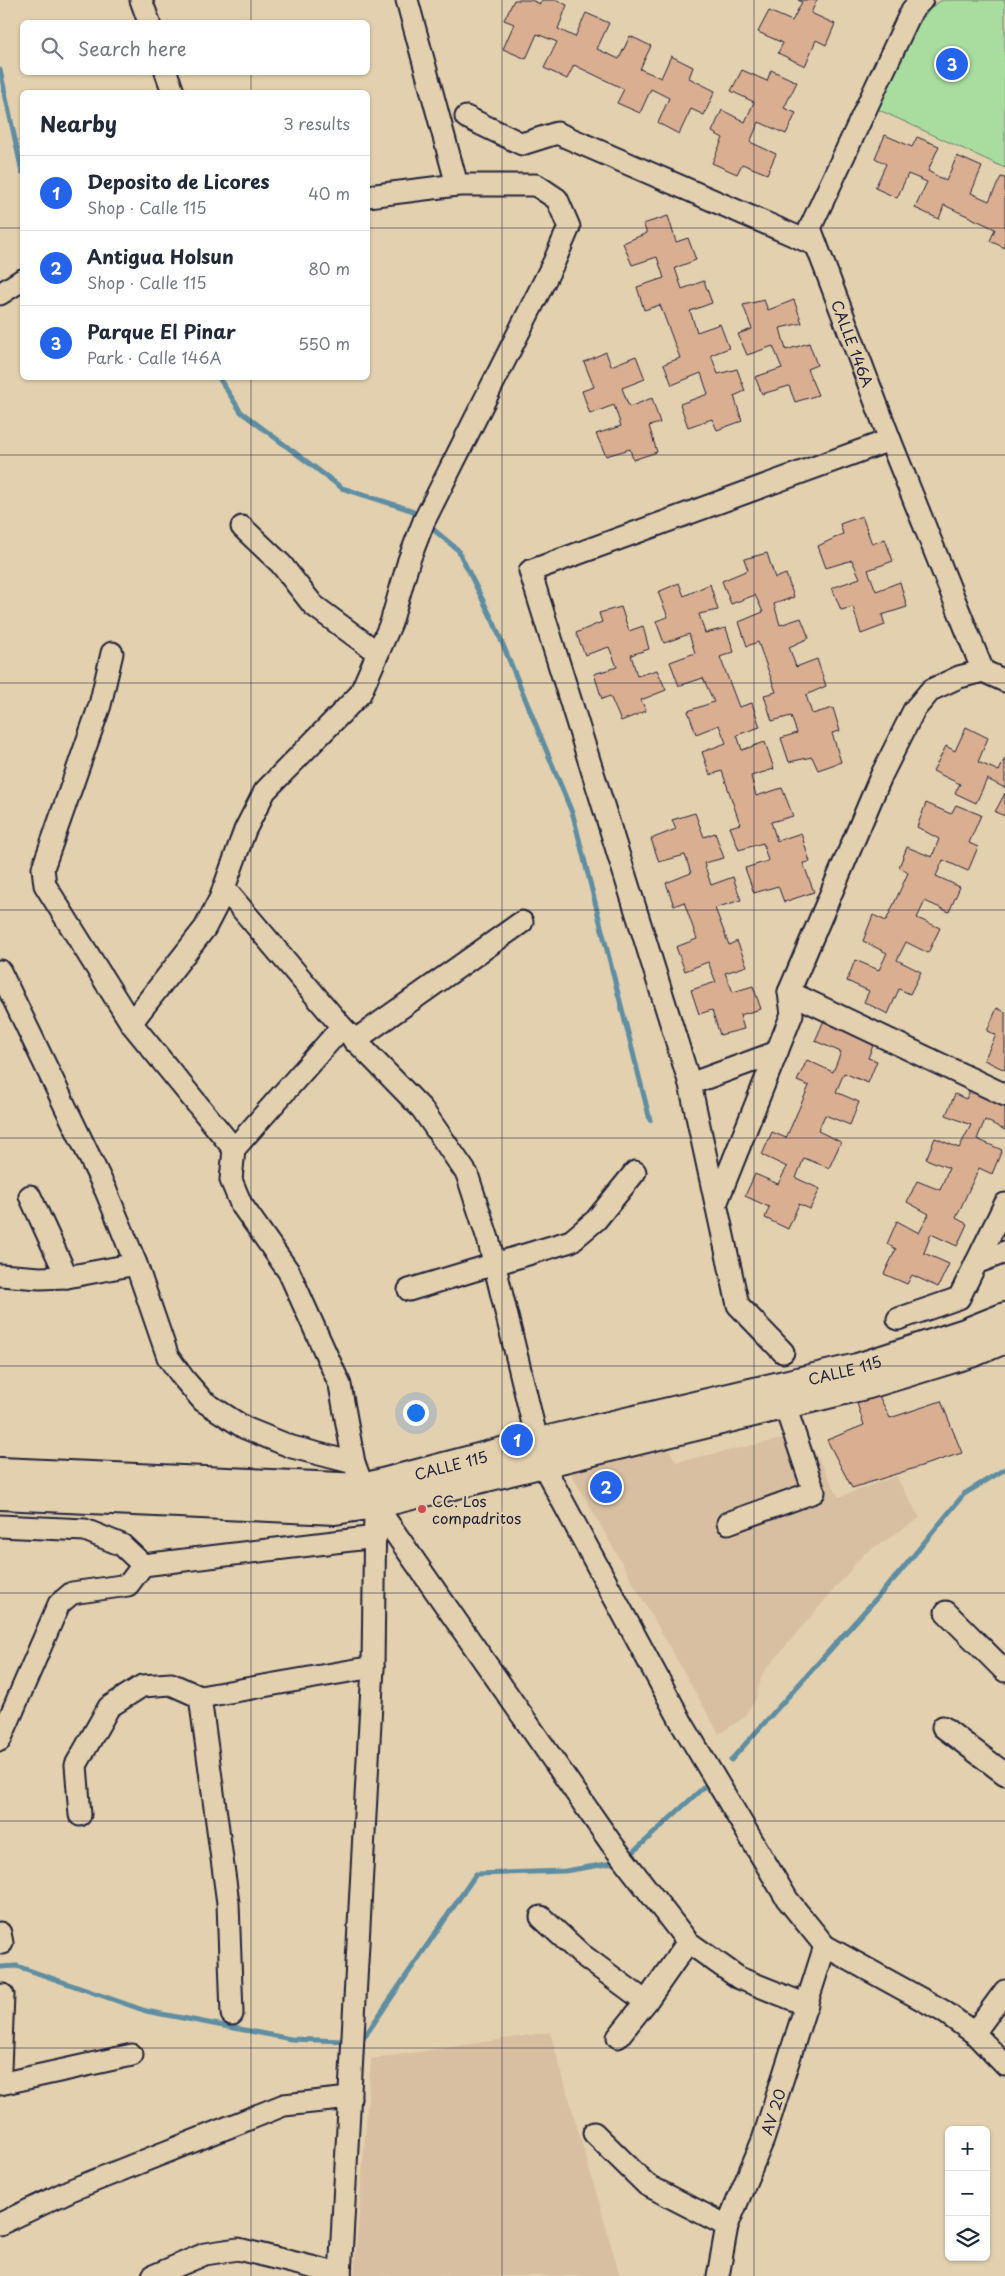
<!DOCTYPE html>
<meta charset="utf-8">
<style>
:root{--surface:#fff;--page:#f6f6f7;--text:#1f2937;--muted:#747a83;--line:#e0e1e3;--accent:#2563eb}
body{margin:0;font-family:"Playpen Sans",sans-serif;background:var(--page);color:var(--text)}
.controls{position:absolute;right:15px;bottom:15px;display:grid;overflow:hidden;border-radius:8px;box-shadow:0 1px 4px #0004}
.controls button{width:45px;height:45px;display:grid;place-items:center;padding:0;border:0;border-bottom:1px solid var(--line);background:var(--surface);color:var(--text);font:25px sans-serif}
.you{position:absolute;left:415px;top:1412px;width:18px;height:18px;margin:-12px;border:4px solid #fff;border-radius:50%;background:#1a73e8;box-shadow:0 0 0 8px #1a73e833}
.badge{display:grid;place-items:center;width:32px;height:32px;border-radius:50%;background:var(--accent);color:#fff;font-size:16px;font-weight:700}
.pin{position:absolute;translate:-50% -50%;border:2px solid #fff;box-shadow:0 1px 5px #0006}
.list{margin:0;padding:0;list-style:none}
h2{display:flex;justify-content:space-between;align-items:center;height:65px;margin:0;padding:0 20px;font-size:21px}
h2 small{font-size:16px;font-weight:400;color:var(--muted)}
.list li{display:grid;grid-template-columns:32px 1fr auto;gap:15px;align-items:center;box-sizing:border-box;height:75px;padding:0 20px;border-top:1px solid var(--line)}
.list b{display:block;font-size:19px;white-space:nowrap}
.list p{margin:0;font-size:16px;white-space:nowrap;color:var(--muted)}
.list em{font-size:16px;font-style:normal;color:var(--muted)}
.icon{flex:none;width:28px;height:28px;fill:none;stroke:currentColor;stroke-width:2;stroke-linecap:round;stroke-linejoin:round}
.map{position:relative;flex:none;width:1005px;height:2276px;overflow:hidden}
.search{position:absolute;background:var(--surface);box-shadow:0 1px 4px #0004;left:20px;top:20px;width:350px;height:55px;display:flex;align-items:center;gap:12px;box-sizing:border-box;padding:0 18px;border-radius:8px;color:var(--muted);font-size:19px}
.panel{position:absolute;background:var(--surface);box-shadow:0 1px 4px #0004;left:20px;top:90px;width:350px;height:290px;border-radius:8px}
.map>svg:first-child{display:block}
.built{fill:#d8bfa1}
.green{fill:#a9dd9f;stroke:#66806d}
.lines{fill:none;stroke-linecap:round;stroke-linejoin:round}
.stream{stroke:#5f8ea2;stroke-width:5}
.building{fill:#d9ae91;stroke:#22223b}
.minor-casing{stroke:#22223b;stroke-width:25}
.major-casing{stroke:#22223b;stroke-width:30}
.minor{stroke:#e3d0ae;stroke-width:21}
.major{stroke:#e3d0ae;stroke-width:26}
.grid{fill:none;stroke:#22223b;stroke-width:1;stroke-opacity:0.55}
.poi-dot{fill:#d1495b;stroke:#e3d0ae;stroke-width:2}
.labels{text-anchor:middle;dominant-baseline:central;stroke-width:4.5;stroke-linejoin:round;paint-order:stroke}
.street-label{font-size:15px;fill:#22223b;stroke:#e3d0ae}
.poi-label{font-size:15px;fill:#22223b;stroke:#e3d0ae;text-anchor:start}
</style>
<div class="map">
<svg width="1005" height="2276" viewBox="0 0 1005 2276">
<rect width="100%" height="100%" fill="#e3d0ae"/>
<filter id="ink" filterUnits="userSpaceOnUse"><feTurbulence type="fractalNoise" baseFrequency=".02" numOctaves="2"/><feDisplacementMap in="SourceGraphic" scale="10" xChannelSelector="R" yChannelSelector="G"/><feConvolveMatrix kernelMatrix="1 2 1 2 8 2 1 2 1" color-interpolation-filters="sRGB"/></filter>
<g filter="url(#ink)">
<g class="built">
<polygon points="805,1434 839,1497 896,1476 920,1518 864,1554 762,1674 756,1699 743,1718 719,1734 569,1470 668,1447 676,1462"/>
<polygon points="550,2032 620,2276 354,2276 371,2059"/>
</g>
<path class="green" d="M943,0h62v168l-128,-59c13,-26 40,-100 66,-109z"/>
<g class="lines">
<g class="stream">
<polyline points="0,70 22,172"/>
<polyline points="219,378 241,412 342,488 411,510 420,518"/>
<polyline points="428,525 458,550 494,623 573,815 650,1120"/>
<polyline points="731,1760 900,1572 964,1494 1005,1469"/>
<polyline points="628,1857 705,1786"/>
<polyline points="0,1967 17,1966 146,2011 291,2039 343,2041"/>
<polyline points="365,2036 476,1874 565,1871 619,1862"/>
</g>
</g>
<g class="building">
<polygon points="514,0 531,0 540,4 542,0 557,0 567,5 558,29 575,37 586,13 609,23 597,49 619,59 630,36 651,46 640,69 661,78 671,56 693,67 689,78 715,91 704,115 691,109 679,134 658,123 669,98 651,89 640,113 617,103 624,89 574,65 567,79 544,68 557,42 537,34 526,59 503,49 514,24 504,20"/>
<polygon points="798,0 817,0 811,13 835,24 826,45 816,40 805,66 778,53 783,43 758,32 769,11 792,21 802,2"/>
<polygon points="742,70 767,81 771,70 797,82 784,108 796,113 786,134 759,122 750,142 776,154 767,174 742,164 737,174 712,163 723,138 712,132 722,110 745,122 754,102 731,91"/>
<polygon points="885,135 912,147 917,137 939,146 928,171 946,181 957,156 982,167 971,193 989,201 1001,177 1005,178 1005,248 990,241 995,229 944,205 939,219 915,208 927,182 908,174 897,198 875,188 886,164 875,158"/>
<polygon points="668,216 676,242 688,238 696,260 675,268 682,289 704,281 712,303 690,311 697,332 720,324 729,348 711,355 718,374 737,369 745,391 734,396 742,421 717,430 712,419 688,427 680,404 708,394 701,373 672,385 664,364 680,358 660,305 644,310 637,287 664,278 657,257 632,265 623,243 647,233 643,224"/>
<polygon points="764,300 768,310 794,300 802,323 780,328 786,350 809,343 817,365 807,369 818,395 795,402 789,386 762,394 755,377 782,368 773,346 747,355 738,334 752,329 743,305"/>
<polygon points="606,352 611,366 636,356 645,379 622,388 629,407 652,398 660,423 649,426 657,452 633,460 630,449 606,456 596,434 621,426 614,405 590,414 582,391 594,387 584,362"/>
<polygon points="862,516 872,544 885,539 893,561 868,570 876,591 900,582 907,607 882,615 885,625 861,634 853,607 841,610 832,588 860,578 852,560 826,568 818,546 843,534 840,524"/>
<polygon points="767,553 775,578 786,574 794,597 774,604 780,625 801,618 809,638 789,647 796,667 817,659 826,686 806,695 812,714 833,708 840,731 832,733 841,762 818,770 812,757 789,762 781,738 797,733 791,716 772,721 764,695 776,692 758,642 747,646 739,622 763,612 755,595 731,604 722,581 748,570 744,559"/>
<polygon points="679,583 684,596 710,584 718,610 699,614 705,633 726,628 734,652 720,657 739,707 752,703 760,727 737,735 742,750 765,742 774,769 751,776 756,796 782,788 793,816 771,822 777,841 801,833 810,862 803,863 814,892 784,902 778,886 754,893 745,868 768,861 763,843 739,850 730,827 740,824 722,771 710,775 702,752 726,743 719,725 696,734 688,711 714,702 703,678 679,686 670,662 695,653 689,634 664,643 656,621 668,617 658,592"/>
<polygon points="621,607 629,631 643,626 649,649 631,655 637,676 657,670 666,690 641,700 646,711 621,721 610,696 602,699 594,674 617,667 609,647 585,655 576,633 602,622 599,613"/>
<polygon points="966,727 988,738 978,762 999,771 1005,758 1005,788 987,779 976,803 955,793 960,784 933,771 946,746 955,751"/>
<polygon points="1005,793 1005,816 995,812"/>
<polygon points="926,803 951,814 956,805 981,815 969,843 978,847 968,871 943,860 936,876 960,887 949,912 925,901 917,918 940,928 928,953 906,942 897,960 921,972 910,994 899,989 888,1014 864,1002 869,991 847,981 855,960 879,970 887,953 863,941 873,915 886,921 908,873 899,867 907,847 932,857 939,839 917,827"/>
<polygon points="695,813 704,837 715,833 724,858 704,863 711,885 733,877 741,900 715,908 729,945 737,941 747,966 725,973 733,992 753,986 761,1009 740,1015 744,1029 720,1035 712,1010 699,1014 691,990 716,982 708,962 685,971 676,947 697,939 684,902 674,906 666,883 691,873 685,855 659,862 651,839 676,829 672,820"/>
<polygon points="997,1008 1005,1012 1005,1070 984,1060 996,1035 987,1031"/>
<polygon points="825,1018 876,1038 868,1058 877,1061 868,1083 844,1073 836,1092 859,1102 850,1125 825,1115 818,1131 841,1142 829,1168 804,1158 796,1178 820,1189 810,1209 799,1204 788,1229 765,1218 769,1207 745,1196 755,1174 778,1184 787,1167 762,1155 772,1132 786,1138 809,1086 797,1081 807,1060 833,1072 841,1052 815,1041"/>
<polygon points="973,1084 1005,1105 1005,1130 985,1120 977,1139 1002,1150 992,1174 979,1168 956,1218 967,1224 957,1246 931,1234 924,1253 949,1264 938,1287 912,1275 907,1284 884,1274 896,1249 887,1244 897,1221 919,1233 929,1214 907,1202 917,1181 940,1190 949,1168 926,1159 935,1138 959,1148 971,1125 946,1115 955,1094 966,1099"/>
<polygon points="877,1392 890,1418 941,1401 962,1453 852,1488 827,1440 864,1425 856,1400"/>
</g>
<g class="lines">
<defs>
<g id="minor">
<polyline points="141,0 149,22"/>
<polyline points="407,0 457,185"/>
<path id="s1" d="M922,0l-10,10 -102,218 80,212 93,231 22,10"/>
<polyline points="166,72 173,92"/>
<polyline points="466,117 522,144 557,133 816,245"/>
<polyline points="0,294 22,280"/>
<polyline points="242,527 281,564 313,605 378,653"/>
<polyline points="112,653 100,705 43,868 45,885 131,1023 234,1149"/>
<polyline points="224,888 342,1027 422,1109 467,1174 489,1242 543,1465 683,1725 787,1899 825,1946 943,2011 974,2033 1005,2065"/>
<polyline points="0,971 106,1191 136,1264 168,1357 184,1379 203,1401 245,1428 292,1447 354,1463"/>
<polyline points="789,992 1005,1095"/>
<polyline points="131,1023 205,928 220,899 245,830 265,791 360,694 391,623 409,560 424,521 554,262 569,227 557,199 536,185 457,185 368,196"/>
<polyline points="342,1027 234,1149 231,1180 241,1204 289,1272 340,1385 354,1463 363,1487 611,1843 688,1942 739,1978 807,2005"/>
<polyline points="354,1041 522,922"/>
<polyline points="690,1084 777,1052"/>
<polyline points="30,1196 67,1277"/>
<polyline points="716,1204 792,1014 789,992 882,774 914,710 931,690 959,677 983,671"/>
<polyline points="976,1263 1005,1252"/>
<polyline points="0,1275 40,1278 67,1277 136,1264"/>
<polyline points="409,1290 571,1241 596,1220 635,1172"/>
<polyline points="898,1319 959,1298 1005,1204"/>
<polyline points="783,1352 738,1305 690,1084 530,571 890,440"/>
<polyline points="728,1523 814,1492 785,1406"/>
<polyline points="0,1526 85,1530 122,1545 143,1565"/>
<polyline points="946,1612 1005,1671"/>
<polyline points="943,1727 1005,1774"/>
<polyline points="0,1740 59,1604 72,1593 128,1585 143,1565 376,1537"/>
<polyline points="80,1815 76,1765 109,1707 142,1686 171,1684 200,1697"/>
<polyline points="541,1917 581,1954 646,2002"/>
<polyline points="0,1933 2,1943"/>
<polyline points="232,2014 228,1903 200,1697 373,1667"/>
<polyline points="974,2033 1005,1991"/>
<polyline points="618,2037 646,2002 688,1942"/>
<polyline points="0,2069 3,1995"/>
<polyline points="0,2084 132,2055"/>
<polyline points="594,2133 647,2185 727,2226"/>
<polyline points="0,2224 71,2190 284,2105 350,2098"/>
<polyline points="153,2276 205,2254 238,2249 340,2274"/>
<polyline points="340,2276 373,1667 375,1505"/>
<path id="s2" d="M718,2276l9,-50 36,-86 62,-194"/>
</g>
<g id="major">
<path id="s3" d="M0,1471l363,16 173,-45 321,-75 108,-35 40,-16"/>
<polyline points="0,1496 335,1511 375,1505 869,1385 974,1353 1005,1340"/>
</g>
</defs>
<use href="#minor" class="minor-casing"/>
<use href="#major" class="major-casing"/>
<use href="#minor" class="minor"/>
<use href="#major" class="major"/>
</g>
</g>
<path class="grid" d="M251,0v22M502,0v2276M754,0v2276M251,72v20M0,228h22M368,228h637M251,378v1898M0,455h1005M0,683h1005M0,910h1005M0,1138h1005M0,1366h1005M0,1593h1005M0,1821h1005M0,2048h1005"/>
<circle class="poi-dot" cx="422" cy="1509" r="5"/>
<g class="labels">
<g class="street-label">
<text stroke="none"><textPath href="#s1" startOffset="378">CALLE 146A</textPath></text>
<text stroke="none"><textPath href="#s3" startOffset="859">CALLE 115</textPath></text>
<text stroke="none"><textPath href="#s3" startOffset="454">CALLE 115</textPath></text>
<text stroke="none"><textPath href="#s2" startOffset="174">AV 20</textPath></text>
</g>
<g class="poi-label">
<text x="432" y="1500">CC. Los<tspan x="432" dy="17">compadritos</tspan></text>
</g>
</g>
</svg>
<div class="controls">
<button>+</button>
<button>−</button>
<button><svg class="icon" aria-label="layers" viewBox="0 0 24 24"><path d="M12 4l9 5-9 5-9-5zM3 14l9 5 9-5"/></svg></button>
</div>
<div class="you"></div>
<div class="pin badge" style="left:517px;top:1440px">1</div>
<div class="pin badge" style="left:606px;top:1487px">2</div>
<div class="pin badge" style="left:952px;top:64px">3</div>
<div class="search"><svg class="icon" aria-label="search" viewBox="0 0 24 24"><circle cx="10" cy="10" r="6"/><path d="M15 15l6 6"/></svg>Search here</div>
<section class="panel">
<h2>Nearby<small>3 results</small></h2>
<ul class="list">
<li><span class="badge">1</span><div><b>Deposito de Licores</b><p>Shop · Calle 115</p></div><em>40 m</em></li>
<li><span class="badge">2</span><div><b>Antigua Holsun</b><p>Shop · Calle 115</p></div><em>80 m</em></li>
<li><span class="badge">3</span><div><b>Parque El Pinar</b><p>Park · Calle 146A</p></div><em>550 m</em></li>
</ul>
</section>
</div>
